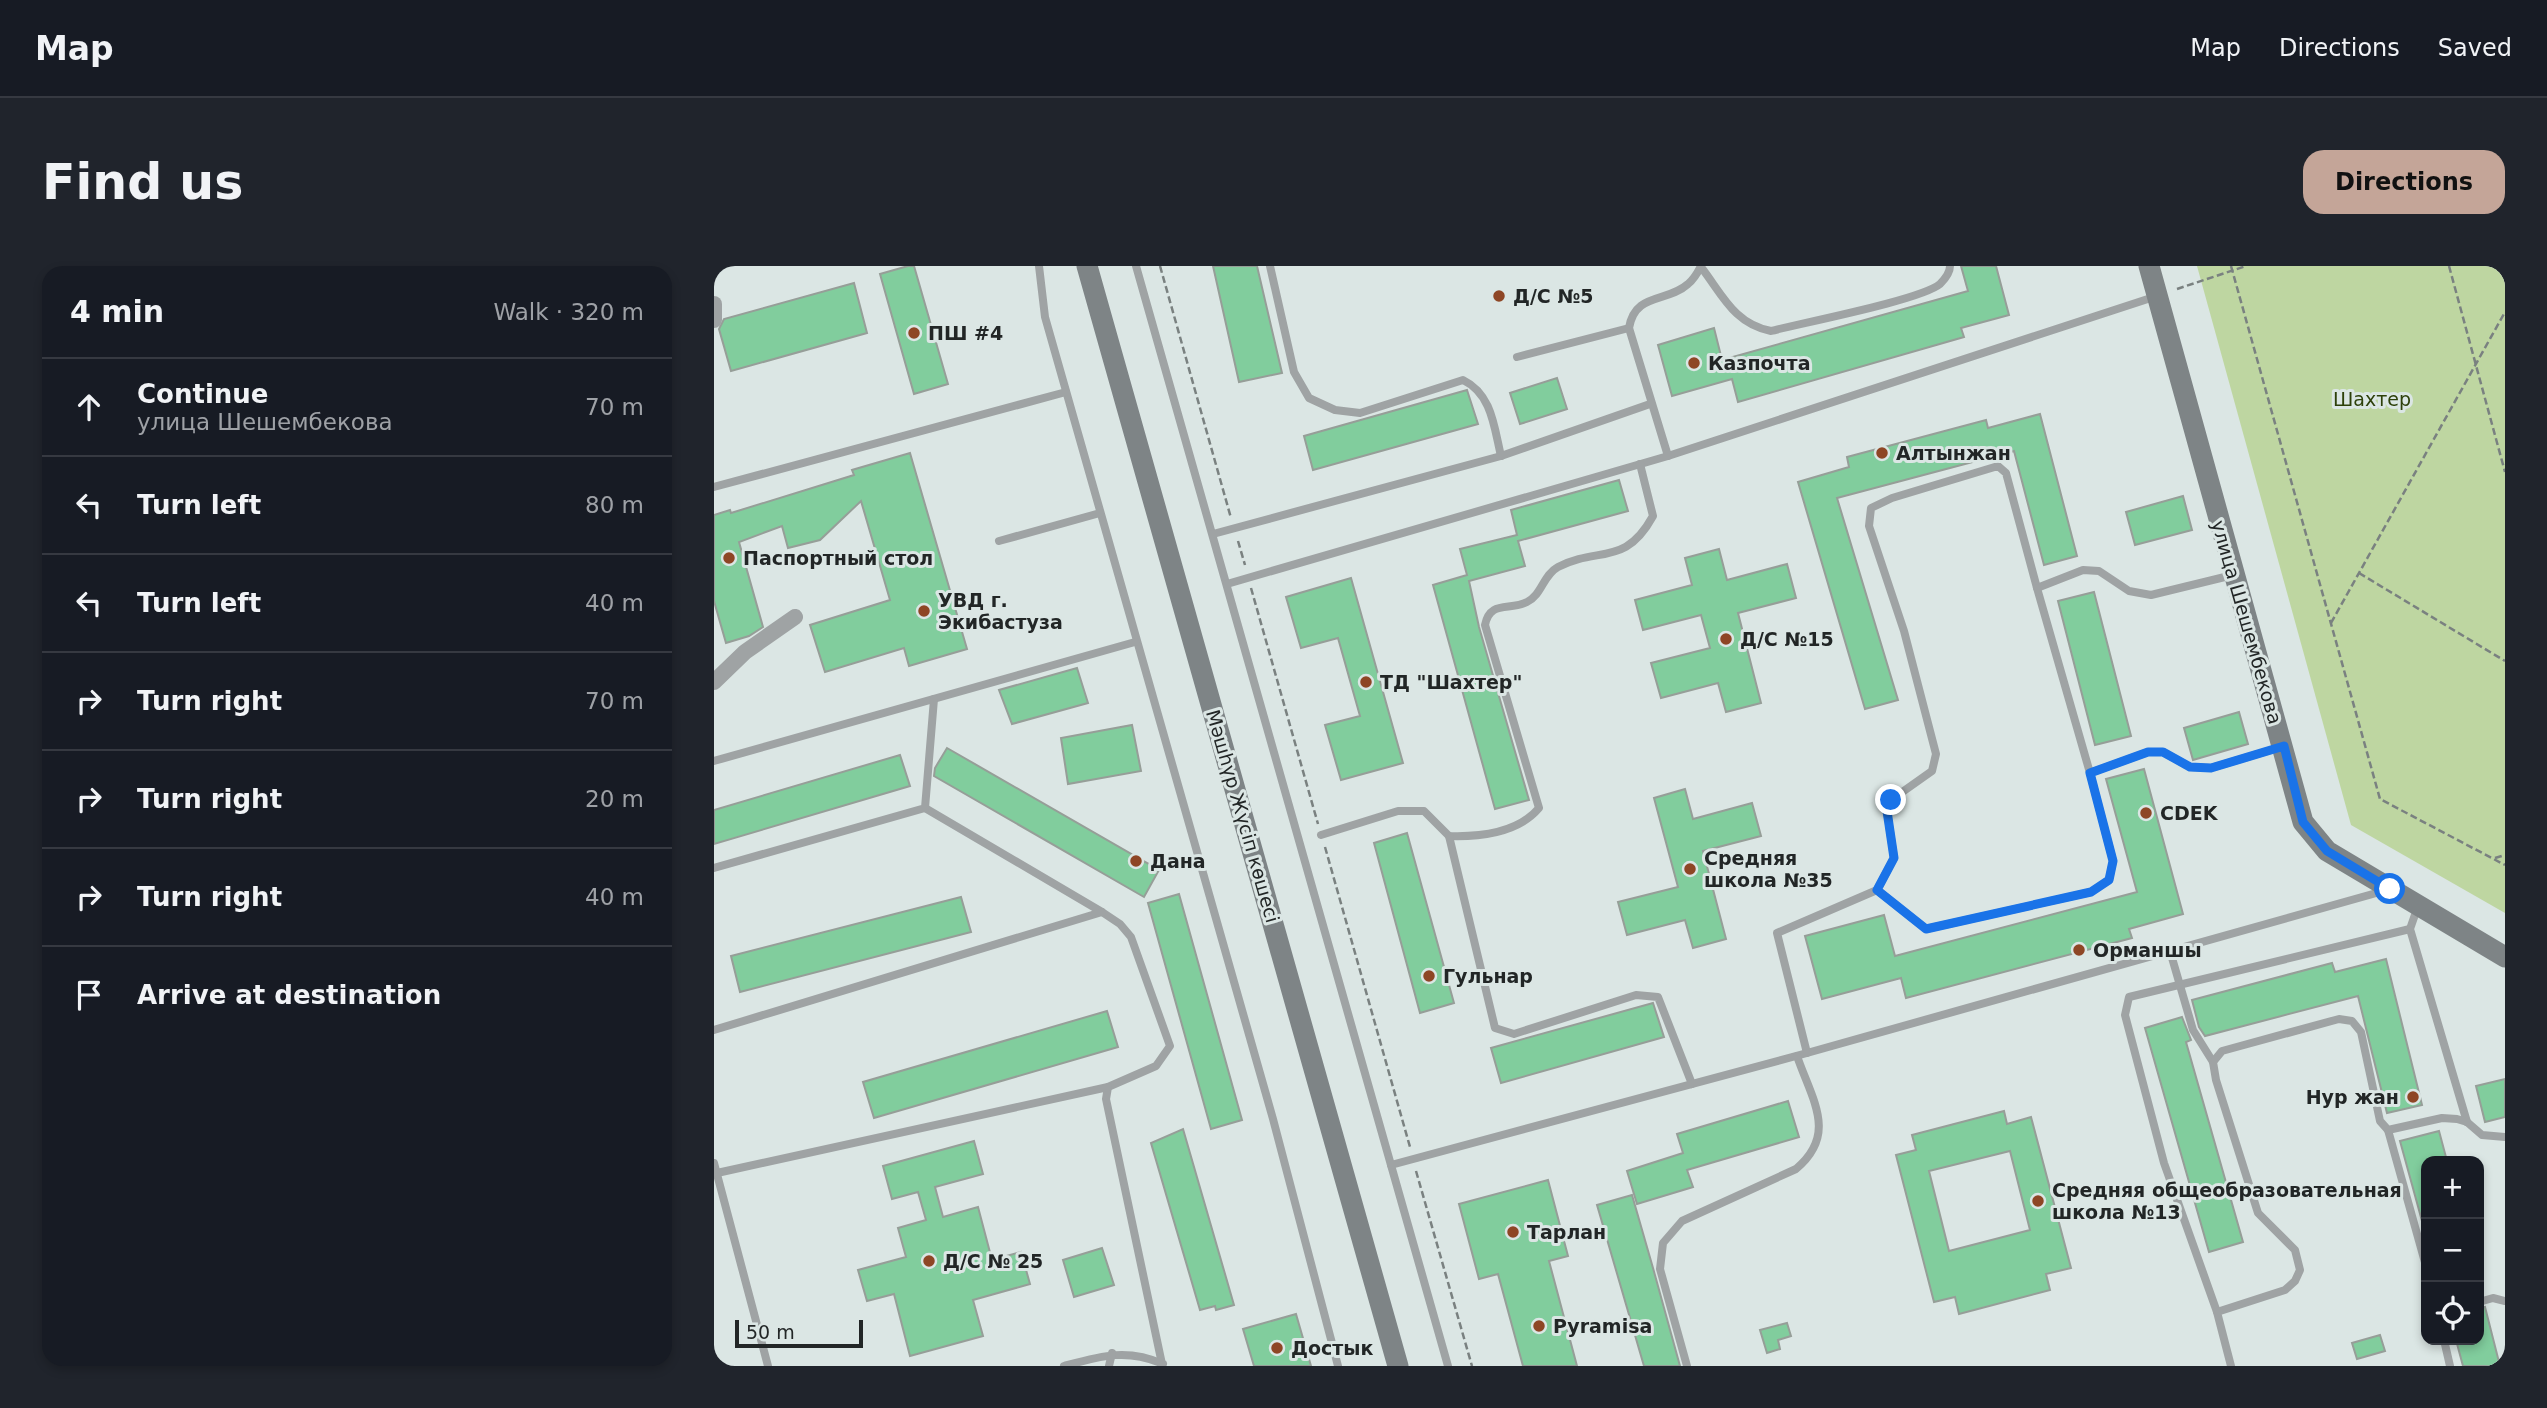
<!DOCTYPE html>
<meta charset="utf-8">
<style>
:root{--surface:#171b24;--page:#20242c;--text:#f1f3f6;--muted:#9ea1a6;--line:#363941;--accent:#c4a598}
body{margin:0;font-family:"DejaVu Sans",sans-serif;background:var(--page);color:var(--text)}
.controls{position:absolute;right:21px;bottom:21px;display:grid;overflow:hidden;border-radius:14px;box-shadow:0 4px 10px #0003}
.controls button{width:63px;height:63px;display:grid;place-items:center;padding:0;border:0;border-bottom:2px solid var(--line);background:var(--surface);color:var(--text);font:35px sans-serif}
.scale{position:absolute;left:21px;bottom:18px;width:128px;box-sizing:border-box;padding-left:7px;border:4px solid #222626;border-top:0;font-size:19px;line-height:24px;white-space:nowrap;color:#222626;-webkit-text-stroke:5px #dbe6e4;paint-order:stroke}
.stop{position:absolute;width:21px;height:21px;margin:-16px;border:5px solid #1a73e8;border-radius:50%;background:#fff}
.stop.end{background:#1a73e8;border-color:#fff;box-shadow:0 2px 7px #0008}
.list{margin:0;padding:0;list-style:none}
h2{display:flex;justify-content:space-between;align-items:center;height:91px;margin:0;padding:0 28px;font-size:30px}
h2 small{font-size:23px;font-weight:400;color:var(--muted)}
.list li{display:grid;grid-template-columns:46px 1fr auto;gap:21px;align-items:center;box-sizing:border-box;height:98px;padding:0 28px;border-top:2px solid var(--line)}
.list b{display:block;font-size:26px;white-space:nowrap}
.list p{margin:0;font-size:23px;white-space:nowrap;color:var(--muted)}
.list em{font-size:23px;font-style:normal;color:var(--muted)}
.icon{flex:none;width:38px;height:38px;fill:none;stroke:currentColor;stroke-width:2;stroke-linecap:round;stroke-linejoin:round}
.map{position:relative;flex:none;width:1791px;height:1100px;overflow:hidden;border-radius:21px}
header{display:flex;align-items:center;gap:42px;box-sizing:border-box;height:98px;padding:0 35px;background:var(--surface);border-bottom:2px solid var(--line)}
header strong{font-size:33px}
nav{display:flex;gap:38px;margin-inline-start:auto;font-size:24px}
.intro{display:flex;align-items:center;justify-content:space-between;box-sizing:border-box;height:168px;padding:0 42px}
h1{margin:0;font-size:49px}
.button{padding:18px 32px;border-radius:21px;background:var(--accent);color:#111;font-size:24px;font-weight:700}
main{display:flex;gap:42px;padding:0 42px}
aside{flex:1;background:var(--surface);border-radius:21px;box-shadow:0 4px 10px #0003}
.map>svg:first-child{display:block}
.green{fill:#bed6a1}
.building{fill:#81cd9d;stroke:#969e98;stroke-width:2;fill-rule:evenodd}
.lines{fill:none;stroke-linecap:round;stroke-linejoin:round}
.path{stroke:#7a8180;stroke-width:2.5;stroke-dasharray:7 3.5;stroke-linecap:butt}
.lane{stroke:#9fa3a4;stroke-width:8}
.street{stroke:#9fa3a4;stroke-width:16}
.secondary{stroke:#7e8486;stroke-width:21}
.route{stroke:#1a73e8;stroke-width:9}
.poi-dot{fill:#8e4625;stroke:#dbe6e4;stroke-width:2.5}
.labels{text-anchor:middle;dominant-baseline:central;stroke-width:6;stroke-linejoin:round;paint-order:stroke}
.poi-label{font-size:19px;font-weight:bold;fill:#222626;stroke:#dbe6e4;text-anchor:start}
.park-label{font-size:19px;fill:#2d400a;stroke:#dbe6e4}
.street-label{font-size:19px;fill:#222626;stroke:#dbe6e4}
</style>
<header>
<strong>Map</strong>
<nav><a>Map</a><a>Directions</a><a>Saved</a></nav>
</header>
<div class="intro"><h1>Find us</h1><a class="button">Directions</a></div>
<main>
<aside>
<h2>4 min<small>Walk · 320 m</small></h2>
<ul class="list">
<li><svg class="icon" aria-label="ahead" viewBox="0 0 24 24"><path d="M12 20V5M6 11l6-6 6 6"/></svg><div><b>Continue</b><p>улица Шешембекова</p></div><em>70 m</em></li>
<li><svg class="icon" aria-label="left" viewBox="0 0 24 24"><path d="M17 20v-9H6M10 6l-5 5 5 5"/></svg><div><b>Turn left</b></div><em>80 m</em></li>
<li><svg class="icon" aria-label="left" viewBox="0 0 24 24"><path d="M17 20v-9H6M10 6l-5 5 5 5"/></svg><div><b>Turn left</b></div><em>40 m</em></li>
<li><svg class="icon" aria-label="right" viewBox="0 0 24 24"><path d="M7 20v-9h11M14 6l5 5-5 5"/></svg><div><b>Turn right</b></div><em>70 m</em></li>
<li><svg class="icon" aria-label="right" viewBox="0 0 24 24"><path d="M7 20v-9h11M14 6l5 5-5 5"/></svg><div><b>Turn right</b></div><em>20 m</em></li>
<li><svg class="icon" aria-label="right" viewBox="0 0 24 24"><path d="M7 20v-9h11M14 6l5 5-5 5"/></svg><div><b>Turn right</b></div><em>40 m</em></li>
<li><svg class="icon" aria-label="arrive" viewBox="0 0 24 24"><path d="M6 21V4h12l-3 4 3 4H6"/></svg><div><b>Arrive at destination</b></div></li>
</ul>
</aside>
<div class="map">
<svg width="1791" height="1100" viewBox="0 0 1791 1100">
<rect width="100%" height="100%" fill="#dbe6e4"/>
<polygon class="green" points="1483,0 1791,0 1791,647 1637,559"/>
<g class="building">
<polygon points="194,0 200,0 234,118 200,128 166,8"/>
<polygon points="499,0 543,0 568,107 525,116"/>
<polygon points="1247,0 1282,0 1295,49 1247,62 1250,71 1024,136 1018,113 958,130 944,79 1000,62 1008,94 1254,25"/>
<polygon points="140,17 153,67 17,105 5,63 10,53"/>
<polygon points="843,112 853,143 806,158 796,127"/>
<polygon points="753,124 764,158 599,204 590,170"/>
<polygon points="1326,148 1363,290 1330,299 1300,185 1123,232 1184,434 1151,443 1084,216 1135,201 1133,191 1272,154 1274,162"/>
<polygon points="196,187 253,383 195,400 190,382 111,406 96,359 176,334 147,235 106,274 74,282 68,260 25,276 49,361 35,370 12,377 0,335 0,249 16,244 17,247 140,209 138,204"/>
<polygon points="905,214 914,245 804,275 811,300 755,315 765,361 815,534 781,543 719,319 753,309 746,283 803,269 797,244"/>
<polygon points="1469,230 1478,264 1421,279 1412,246"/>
<polygon points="1005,283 1013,314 1073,298 1082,332 1024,347 1047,437 1012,446 1004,417 947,432 937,397 996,382 987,349 929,364 921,334 978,319 971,292"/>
<polygon points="637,312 689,497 627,514 611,459 646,450 624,372 587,382 572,331"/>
<polygon points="1380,326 1417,470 1381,479 1344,335"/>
<polygon points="363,402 374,437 298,458 285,424"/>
<polygon points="1525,446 1534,478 1479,494 1470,462"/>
<polygon points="418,459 427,505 354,518 347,472"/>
<polygon points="233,482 445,604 430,631 220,510 221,502"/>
<polygon points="186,489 196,520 0,578 0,544"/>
<polygon points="1430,503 1469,648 1415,663 1418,672 1192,732 1187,712 1108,733 1091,670 1170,649 1181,690 1423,626 1392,513"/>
<polygon points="971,523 979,553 1038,537 1047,570 989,585 1012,673 979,682 971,654 913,669 904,636 964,621 940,532"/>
<polygon points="693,567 740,737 706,747 660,577"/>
<polygon points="465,628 528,854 497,863 434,637"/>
<polygon points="247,631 257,666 26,726 17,690"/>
<polygon points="1672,693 1708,839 1673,847 1644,730 1491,770 1485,761 1478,734 1618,697 1621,706"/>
<polygon points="939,737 950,771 787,817 777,782"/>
<polygon points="393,745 404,781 160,852 149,816"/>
<polygon points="1468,751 1477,774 1472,776 1529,976 1495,986 1431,762"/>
<polygon points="1791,813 1791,851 1771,856 1762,820"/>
<polygon points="1074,835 1085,871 973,904 979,921 923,938 913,905 969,887 963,868"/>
<path d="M1290,845l3,13 24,-7 40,151 -25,6 4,16 -91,24 -4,-17 -21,5 -38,-147 20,-5 -4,-15zM1296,885l20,79 -81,21 -20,-80z"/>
<polygon points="469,863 520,1039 502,1044 501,1040 486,1044 437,877"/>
<polygon points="1725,865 1733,895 1712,895 1712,955 1708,955 1686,875"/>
<polygon points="260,875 269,908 221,921 229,951 264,941 278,994 307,986 316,1018 259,1034 269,1070 196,1090 180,1028 153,1035 144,1004 192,991 184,962 212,954 204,926 178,933 169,900"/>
<polygon points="834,914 854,990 835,995 863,1100 809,1100 784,1008 765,1013 745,938"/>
<polygon points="918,929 939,1002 966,1100 930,1100 883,939"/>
<polygon points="388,982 400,1019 360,1031 349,994"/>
<polygon points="1771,1041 1786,1100 1749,1100 1742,1074 1765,1074 1765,1042"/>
<polygon points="582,1048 597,1100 540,1100 529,1063"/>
<polygon points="1073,1057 1077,1070 1064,1074 1066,1083 1053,1087 1046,1064"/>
<polygon points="1666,1069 1671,1085 1643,1093 1638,1077"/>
</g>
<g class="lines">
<g class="path">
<polyline points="446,0 517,252"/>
<polyline points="1517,0 1666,533 1791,599"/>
<polyline points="1735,0 1791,206"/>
<polyline points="1463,23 1532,0"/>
<polyline points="524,275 531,299"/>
<polyline points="1645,307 1791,395"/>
<polyline points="537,322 604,558"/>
<polyline points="1617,357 1791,46"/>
<polyline points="611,581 696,881"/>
<polyline points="1781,592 1791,589"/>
<polyline points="702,905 758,1100"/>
</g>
<g class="lane">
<polyline points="325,0 331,51 559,853 624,1100"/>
<polyline points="422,0 734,1100"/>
<path d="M556,0l24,106 15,26 26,12 25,3 103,-33c29,14 31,47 38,76"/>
<path d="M987,1c21,27 33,57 70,64 30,-8 150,-31 169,-47 5,-5 10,-11 10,-18"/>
<polyline points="803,91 915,62"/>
<polyline points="954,190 1443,30"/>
<polyline points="0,221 352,126"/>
<polyline points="499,268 787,190 936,138"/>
<polyline points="285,275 386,247"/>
<polyline points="1519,309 1437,329 1415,325 1385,305 1369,304 1323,322 1292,207 1284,200 1178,232 1157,242 1155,260 1190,365 1222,488 1218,505 1177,534 1173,545 1180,592 1163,624 1063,667 1093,787 1673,624"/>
<path d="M513,318l441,-128 -39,-128c6,-36 38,-25 59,-44 5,-4 10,-12 13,-18"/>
<polyline points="1323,322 1376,507 1434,486 1449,486 1476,501 1497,502 1567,481"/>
<polyline points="0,495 421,376"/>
<polyline points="211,542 388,646 406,658 417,671 456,780 442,800 394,821 392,833 448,1098"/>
<path d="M607,569l77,-24h26l25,25c31,1 69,-3 90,-28l-54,-183c5,-25 24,-14 42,-23 15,-7 16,-27 31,-35 41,-21 67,0 95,-51l-13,-52"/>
<polyline points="735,570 781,762 800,768 922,729 944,731 978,818"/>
<polyline points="0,602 211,542 220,433"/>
<polyline points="1163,624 1212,663 1377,626 1395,614 1399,595 1376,507"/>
<polyline points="1704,640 1696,663 1753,856"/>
<polyline points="1456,685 1479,764 1499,796"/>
<polyline points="0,764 388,646"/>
<polyline points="1674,864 1712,1000"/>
<polyline points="0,897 54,1100"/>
<polyline points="677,899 1093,787"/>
<polyline points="3,907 394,821"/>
<polyline points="1765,1036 1779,1032 1791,1035"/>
<polyline points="1503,1046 1450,897 1411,749 1415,731 1696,663"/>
<polyline points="1730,1074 1736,1100"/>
<path d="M350,1100c37,-10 63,-18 99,-2"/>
<polyline points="395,1100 398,1087"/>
<path d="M973,1100l-27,-97 3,-26 19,-22 114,-52c42,-35 16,-69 1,-113"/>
<polyline points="1517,1100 1503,1046 1571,1024 1581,1015 1586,1004 1581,984 1544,947 1502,814 1499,796 1508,785 1625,753 1638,755 1647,766 1666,855 1674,864 1728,852 1743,853 1753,856 1768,869 1791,871"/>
</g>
<g class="street">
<polyline points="0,38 0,54"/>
<polyline points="0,416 31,386 81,351"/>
</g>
<g class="secondary">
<polyline points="373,0 684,1100"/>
<polyline points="1435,0 1589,556 1613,585 1791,691"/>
</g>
</g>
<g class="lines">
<polyline class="route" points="1177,534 1173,545 1180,592 1163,624 1212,663 1377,626 1395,614 1399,595 1376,507 1434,486 1449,486 1476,501 1497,502 1570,480 1589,556 1613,585 1676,623"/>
</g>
<g class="poi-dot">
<circle cx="785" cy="30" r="7"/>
<circle cx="200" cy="67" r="7"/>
<circle cx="980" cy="97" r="7"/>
<circle cx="1168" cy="187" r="7"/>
<circle cx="15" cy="292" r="7"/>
<circle cx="210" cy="345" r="7"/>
<circle cx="1012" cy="373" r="7"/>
<circle cx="652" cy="416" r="7"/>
<circle cx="1432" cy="547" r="7"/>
<circle cx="422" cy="595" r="7"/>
<circle cx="976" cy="603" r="7"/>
<circle cx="1365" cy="684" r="7"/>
<circle cx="715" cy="710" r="7"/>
<circle cx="1699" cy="831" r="7"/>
<circle cx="1324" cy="935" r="7"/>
<circle cx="799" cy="966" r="7"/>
<circle cx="215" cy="995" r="7"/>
<circle cx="825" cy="1060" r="7"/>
<circle cx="563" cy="1082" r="7"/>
</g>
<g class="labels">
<g class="poi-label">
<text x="799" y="30">Д/С №5</text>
<text x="214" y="67">ПШ #4</text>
<text x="994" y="97">Казпочта</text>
<text x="1182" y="187">Алтынжан</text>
<text x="29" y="292">Паспортный стол</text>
<text x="224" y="334">УВД г.<tspan x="224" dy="22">Экибастуза</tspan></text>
<text x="1026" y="373">Д/С №15</text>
<text x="666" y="416">ТД "Шахтер"</text>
<text x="1446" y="547">CDEK</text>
<text x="990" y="592">Средняя<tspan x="990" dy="22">школа №35</tspan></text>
<text x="436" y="595">Дана</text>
<text x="1379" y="684">Орманшы</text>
<text x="729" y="710">Гульнар</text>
<text x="1685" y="831" text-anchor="end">Нур жан</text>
<text x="1338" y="924">Средняя общеобразовательная<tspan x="1338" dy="22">школа №13</tspan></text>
<text x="813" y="966">Тарлан</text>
<text x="229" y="995">Д/С № 25</text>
<text x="839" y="1060">Pyramisa</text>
<text x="577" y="1082">Достык</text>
</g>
<g class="park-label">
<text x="1658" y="133">Шахтер</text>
</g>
<g class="street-label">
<text transform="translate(1533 356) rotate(74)">улица Шешембекова</text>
<text transform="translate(529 550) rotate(74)">Мәшһүр Жүсіп көшесі</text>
</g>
</g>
</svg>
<div class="controls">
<button>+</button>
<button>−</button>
<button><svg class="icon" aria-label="locate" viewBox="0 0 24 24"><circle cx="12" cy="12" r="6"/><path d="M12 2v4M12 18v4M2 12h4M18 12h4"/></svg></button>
</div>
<div class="scale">50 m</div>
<div class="stop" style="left:1676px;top:623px"></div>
<div class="stop end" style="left:1177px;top:534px"></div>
</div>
</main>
